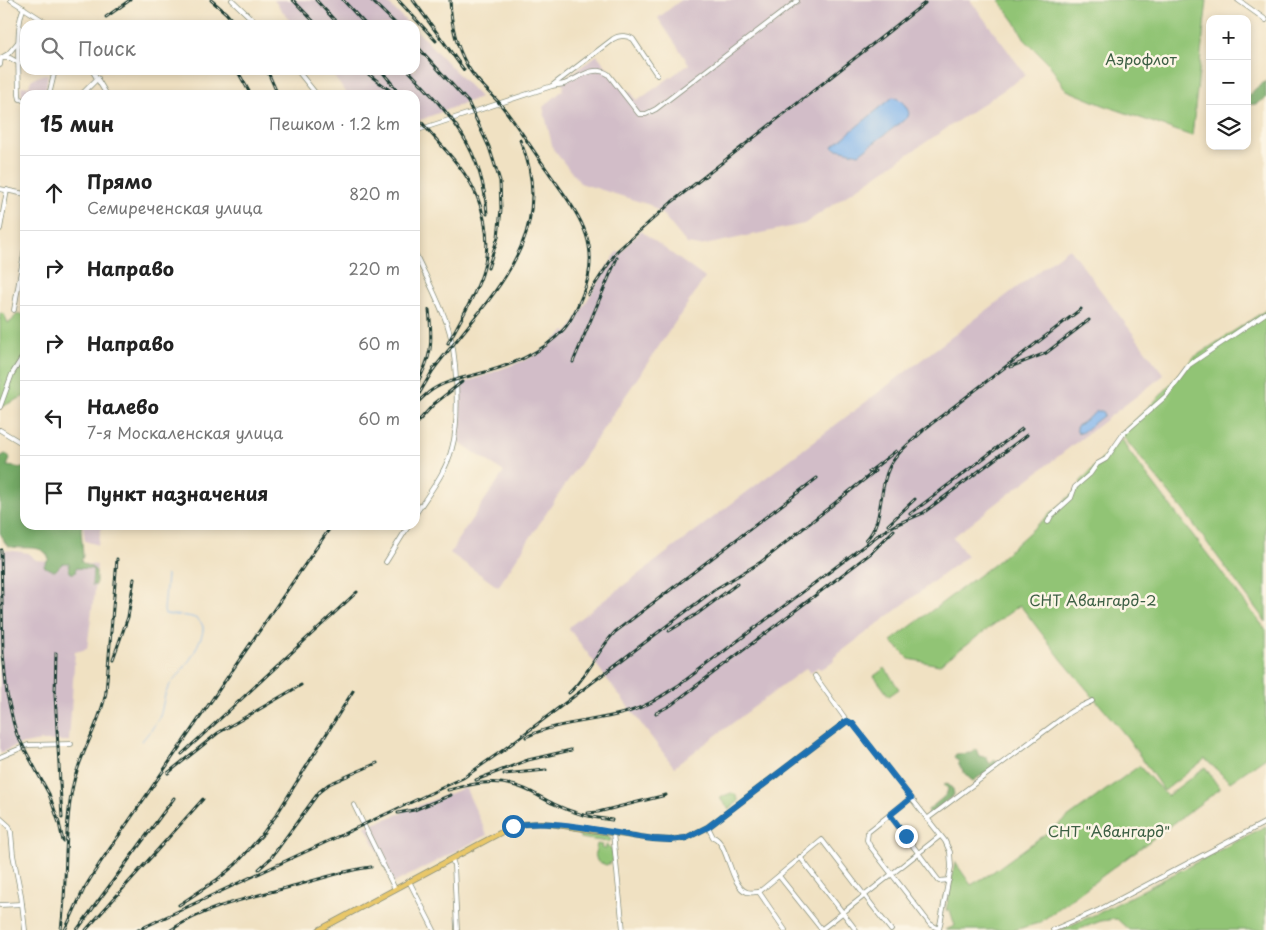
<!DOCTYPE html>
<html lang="ru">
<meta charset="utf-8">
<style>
:root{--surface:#fff;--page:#f6f6f6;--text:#222;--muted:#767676;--line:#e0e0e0}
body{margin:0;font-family:"Playpen Sans",sans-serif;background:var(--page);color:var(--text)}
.controls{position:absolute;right:15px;top:15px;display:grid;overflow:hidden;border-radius:10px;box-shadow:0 2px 8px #0003}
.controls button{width:45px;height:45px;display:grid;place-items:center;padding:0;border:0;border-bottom:1px solid var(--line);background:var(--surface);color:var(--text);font:25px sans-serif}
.stop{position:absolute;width:15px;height:15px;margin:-11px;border:4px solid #1f6fb2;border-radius:50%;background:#fff}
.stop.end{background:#1f6fb2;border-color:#fff;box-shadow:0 1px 5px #0008}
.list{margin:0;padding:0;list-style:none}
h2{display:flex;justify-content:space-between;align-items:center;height:65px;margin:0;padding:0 20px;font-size:21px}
h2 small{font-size:16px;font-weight:400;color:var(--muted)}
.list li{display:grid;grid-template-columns:32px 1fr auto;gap:15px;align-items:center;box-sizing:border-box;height:75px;padding:0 20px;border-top:1px solid var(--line)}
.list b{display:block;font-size:19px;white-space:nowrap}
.list p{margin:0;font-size:16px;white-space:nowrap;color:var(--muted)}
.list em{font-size:16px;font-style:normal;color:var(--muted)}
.icon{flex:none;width:28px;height:28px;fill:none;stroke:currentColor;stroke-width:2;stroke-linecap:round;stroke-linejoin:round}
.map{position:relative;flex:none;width:1266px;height:930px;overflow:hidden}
.search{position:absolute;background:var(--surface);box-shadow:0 2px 8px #0003;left:20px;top:20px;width:400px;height:55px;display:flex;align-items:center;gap:12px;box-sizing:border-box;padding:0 18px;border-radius:15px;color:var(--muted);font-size:19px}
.panel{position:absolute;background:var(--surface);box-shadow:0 2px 8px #0003;left:20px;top:90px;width:400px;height:440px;border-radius:15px}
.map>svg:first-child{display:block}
.industrial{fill:#d2bdc8}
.green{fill:#91c475;stroke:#588054}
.forest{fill:#74aa66;stroke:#4a744d}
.water{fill:#7fb4ed;stroke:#4f7890}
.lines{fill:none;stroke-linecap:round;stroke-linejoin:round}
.stream{stroke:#7fb4ed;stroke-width:1}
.minor-casing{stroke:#888f7b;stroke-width:5.5}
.major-casing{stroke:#888f7b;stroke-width:6}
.minor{stroke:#fff;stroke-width:4}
.major{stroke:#e9c769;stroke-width:4.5}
.rail-casing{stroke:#1f3d34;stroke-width:3}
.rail{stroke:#fcf5e5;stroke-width:1;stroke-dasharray:4;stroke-linecap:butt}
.route{stroke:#1f6fb2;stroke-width:6}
.labels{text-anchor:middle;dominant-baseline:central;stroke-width:5;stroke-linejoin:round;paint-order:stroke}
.park-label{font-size:15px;fill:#3c5f44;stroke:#fcf5e5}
</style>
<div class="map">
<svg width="1266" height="930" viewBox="0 0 1266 930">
<rect width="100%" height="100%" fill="#fcf5e5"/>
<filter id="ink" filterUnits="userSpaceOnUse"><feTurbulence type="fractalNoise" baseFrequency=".02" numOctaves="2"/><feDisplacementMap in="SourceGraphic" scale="10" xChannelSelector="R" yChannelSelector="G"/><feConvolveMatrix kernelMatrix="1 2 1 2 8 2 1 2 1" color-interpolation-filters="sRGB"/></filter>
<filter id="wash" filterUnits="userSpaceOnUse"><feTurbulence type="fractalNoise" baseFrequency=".0096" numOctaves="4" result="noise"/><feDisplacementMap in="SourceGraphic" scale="20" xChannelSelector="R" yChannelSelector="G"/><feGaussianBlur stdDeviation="1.12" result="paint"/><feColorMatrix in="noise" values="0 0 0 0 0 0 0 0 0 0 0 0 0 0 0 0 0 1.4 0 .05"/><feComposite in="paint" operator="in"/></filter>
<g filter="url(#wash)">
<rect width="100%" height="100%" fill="#f0e1c2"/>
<g class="industrial">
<polygon points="274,0 385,0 410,25 293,25"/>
<polygon points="681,0 970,0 1026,75 804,224 700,246 687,244 664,216 650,205 580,183 553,149 543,107 563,90 562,88 564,86 561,82 597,55 628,93 631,92 637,101 689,64 658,18"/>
<polygon points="415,29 480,97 415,122 415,95 348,95 329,70 415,70"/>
<polygon points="45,74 48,75 45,95 25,95 25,100 22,98 21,86 28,87 32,79"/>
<polygon points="641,231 705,278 551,506 498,587 450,553 457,543 456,542 504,472 457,441 462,384 530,358 546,348 565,331 568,333 605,270 618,251 621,253 629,243"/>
<polygon points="1069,248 1164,375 953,537 967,556 833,658 834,660 825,667 820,669 818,667 811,673 806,668 674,767 569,629 570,626"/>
<polygon points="83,525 102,525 98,545 85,541"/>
<polygon points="0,549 28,553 36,560 97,565 94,600 93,602 87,649 75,652 69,741 41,741 18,745 0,753"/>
<polygon points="464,788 466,789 487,835 394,883 365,826 402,813 403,810 412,808"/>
</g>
<g class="green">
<polygon points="999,0 1207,0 1192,136 1103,105 1067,90 1063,86 1050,65 1026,41 1015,22"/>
<polygon points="1266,310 1266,622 1183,510 1121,434 1161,395 1193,358"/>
<path d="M0,313l4,1 4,9 4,-2c3,-5 4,-7 10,-7l3,3v79l-22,10h-3z"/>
<polygon points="1122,438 1127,449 1165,499 1266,630 1266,757 1230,782 1205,759 1164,791 1127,737 1062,660 1020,605 939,665 909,659 891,641 994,564 1082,485 1080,482"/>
<polygon points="885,668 899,689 889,696 874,676"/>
<polygon points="1139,766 1167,796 1205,767 1220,789 1039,923 1014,930 945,930 955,926 950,910 946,911 955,862 971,885 990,874"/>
<polygon points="731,793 735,794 739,801 729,809 721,800 721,797"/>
<polygon points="1266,826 1266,930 1129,930 1117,919 1101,921 1077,930 1060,930 1103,911"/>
<polygon points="582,831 607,834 611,840 608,842 580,838 579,833"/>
<polygon points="597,844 602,845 601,848 606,849 606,845 612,849 613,858 611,863 606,865 597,861 595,854"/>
</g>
<g class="forest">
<path d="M1266,81v17c-6,4 -12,9 -19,5 0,-10 11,-16 19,-22z"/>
<path d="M5,454l4,2 1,3 -3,7 16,2 2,2v55h57l-1,4 2,27 -2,5c3,4 11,5 15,10v14h-4l1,-16 -17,-1 -1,5h-4l-2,-3v-7h-6l-8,8 -10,-4 -1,-2 5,-6c-5,-17 -27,-8 -40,-13 -5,-2 -6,-9 -9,-13v-76z"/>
<path d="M976,749l3,7 7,1 4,7 5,-4 2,3 -2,3 -22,15c-7,-5 -14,-13 -15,-21l-4,-3 2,-3 15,-1z"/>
<polygon points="947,783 953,789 954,795 931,813 928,814 928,810 946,795 948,789 944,784"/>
</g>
<g class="water">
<path d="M893,97c8,2 13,8 16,16l-1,4 -49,37 -25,-6 -1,-2z"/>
<polygon points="1097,411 1102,411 1104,415 1103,416 1081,433 1077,432 1076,427"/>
</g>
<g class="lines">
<path class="stream" d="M142,741c6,-8 14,-16 18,-25 3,-8 3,-18 7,-26 8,-15 22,-25 29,-41 2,-6 8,-15 7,-22 -4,-15 -27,-10 -38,-13l-1,-3 3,-36"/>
</g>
</g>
<g filter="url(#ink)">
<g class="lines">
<defs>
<g id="minor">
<polyline points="11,0 50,25"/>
<polyline points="232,0 258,25"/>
<polyline points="1238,0 1266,20"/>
<path d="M24,8c-9,14 -5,68 -5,87l1,4 5,2"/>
<polyline points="2,58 10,58 19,63"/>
<polyline points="0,65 1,58 8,54 19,41"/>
<polyline points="92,70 107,95"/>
<polyline points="297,70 317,95"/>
<path d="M553,85l60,-46c6,-4 14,-4 20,0l24,36"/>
<polyline points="49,95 55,70"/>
<polyline points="81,95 98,78"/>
<path d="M415,131l137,-45c4,-1 8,-1 12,-2 13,-5 30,-20 44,-10l31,40h7l10,-5 141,-108"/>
<polyline points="0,189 25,194"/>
<polyline points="0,229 7,190"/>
<path d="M415,253c11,24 25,49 33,74 9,27 12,94 4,121 -6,25 -24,46 -37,67"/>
<polyline points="14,310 25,248"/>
<polyline points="0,407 12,374 25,353"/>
<polyline points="0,430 25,445"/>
<polyline points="1048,522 1051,516 1071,498 1075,487 1090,474 1097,464 1106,459 1124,433 1166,396 1189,365 1266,313"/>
<polyline points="386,562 409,525"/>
<polyline points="815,676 847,721 853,724 945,841 950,852 951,867 939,930"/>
<polyline points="0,757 28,745 71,744"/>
<polyline points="911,798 868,832 867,840 870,846 930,924 939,929"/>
<polyline points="354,805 395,889"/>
<polyline points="890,815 939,881 949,880"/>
<polyline points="0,818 9,826 11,832 13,855 21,895 25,930"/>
<path d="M927,819l138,-103c7,-7 18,-10 27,-15"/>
<path d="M708,827l5,10c15,4 17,50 34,55 3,1 8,0 12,0"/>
<polyline points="613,833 623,930"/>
<polyline points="800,857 856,930"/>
<polyline points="452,859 454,865 457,930"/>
<polyline points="779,876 822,930"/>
<polyline points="409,881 434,930"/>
<polyline points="759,892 822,840 891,930"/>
<polyline points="759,892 785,930"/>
<polyline points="0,905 22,904"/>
<polyline points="822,929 940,836"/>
<polyline points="1053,930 1099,910 1266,822"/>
</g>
<polyline id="major" points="319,930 513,826 524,824 543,823 653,839 670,840 686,838 708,827 847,721"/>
</defs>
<use href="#minor" class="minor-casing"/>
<use href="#major" class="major-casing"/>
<use href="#minor" class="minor"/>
<use href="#major" class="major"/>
<defs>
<g id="rail">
<polyline points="211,0 226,13 236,25"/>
<polyline points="293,0 317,25"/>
<polyline points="316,0 339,25"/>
<polyline points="343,0 366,25"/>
<polyline points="371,0 397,25"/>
<polyline points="398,0 436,41"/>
<polyline points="413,0 464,70"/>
<polyline points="106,17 130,0"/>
<polyline points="415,44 468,102 489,147 500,181 501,209 498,237 488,268"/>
<polyline points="237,70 251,95"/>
<polyline points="267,70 278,95"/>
<polyline points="363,70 396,95"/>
<polyline points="381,70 396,89"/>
<path d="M408,70c42,44 75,79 79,144"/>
<path d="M415,114c15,20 34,38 49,59 20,28 29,68 18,101 -8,24 -22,47 -34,69"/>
<polyline points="588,295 617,251 672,202 925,3"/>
<polyline points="573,362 617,258"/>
<polyline points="1010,367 1046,353 1089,320"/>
<path d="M433,370c53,-70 129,-134 87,-230"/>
<path d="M415,387c17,-30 18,-43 14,-77"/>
<polyline points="416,399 436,365"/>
<path d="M415,405c5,-5 11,-11 17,-15 13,-9 31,-12 46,-16 31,-8 64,-20 86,-45 8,-9 13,-21 18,-33 23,-53 -6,-84 -35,-126 -15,-21 -29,-44 -46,-65 -11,-13 -26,-24 -34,-40 -11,-19 -16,-43 -17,-65"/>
<polyline points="415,425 434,404 462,382"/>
<polyline points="918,434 1081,309"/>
<polyline points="869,472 896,451"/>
<polyline points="910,514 1022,429"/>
<polyline points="888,525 915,499"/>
<path d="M866,540c18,-18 12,-50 23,-72 7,-15 22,-26 34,-37"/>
<polyline points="1,550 3,654 7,694 13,721 17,735 49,794 59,823 63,841"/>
<polyline points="669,631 697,614 737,584"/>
<polyline points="56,653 55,694 62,818"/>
<polyline points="113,659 128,617 134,579"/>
<path d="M569,693c19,-17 28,-42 46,-61l202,-154"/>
<polyline points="656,713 671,705 871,553 894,530"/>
<path d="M526,737c31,-15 66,-15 98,-24 21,-5 38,-17 55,-28l202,-152 14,-8 28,-12 104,-78"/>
<polyline points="182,754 357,592"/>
<polyline points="168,773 218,733 301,685"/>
<polyline points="504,774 546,770"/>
<polyline points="476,780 528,760 571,750"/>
<path d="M448,790c21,-5 42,-11 64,-5 16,3 27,12 42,19 18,9 38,14 58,16"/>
<polyline points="398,813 414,810 451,795"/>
<polyline points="588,813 598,812 666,795"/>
<polyline points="259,869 271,858 319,792 329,784 377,763"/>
<polyline points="179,905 218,879 236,864 261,836 277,814 353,691"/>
<path d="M61,929c7,-47 2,-97 12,-144 7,-33 27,-60 33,-93l11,-133"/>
<polyline points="65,930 84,889 100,863 332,525"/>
<polyline points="77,930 174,798"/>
<polyline points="86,930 203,799"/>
<polyline points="138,930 463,778 502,751 714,590 761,562 875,471"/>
<path d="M171,930c37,-25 83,-33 126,-45 24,-6 49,-15 74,-18"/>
</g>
</defs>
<use href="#rail" class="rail-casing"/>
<use href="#rail" class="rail"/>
</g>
</g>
<g class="lines" filter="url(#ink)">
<path class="route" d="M513,826c37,-9 101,8 140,13l17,1 16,-2 22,-11 139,-106 6,3 58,74 -21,17 16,21"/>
</g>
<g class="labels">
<g class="park-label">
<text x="1141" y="58">Аэрофлот</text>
<text x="1093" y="599">СНТ Авангард-2</text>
<text x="1109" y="830">СНТ "Авангард"</text>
</g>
</g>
</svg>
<div class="controls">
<button>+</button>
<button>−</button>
<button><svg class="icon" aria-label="layers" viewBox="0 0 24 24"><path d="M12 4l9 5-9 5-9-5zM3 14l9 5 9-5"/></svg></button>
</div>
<div class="stop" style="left:513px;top:826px"></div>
<div class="stop end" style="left:906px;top:836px"></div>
<div class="search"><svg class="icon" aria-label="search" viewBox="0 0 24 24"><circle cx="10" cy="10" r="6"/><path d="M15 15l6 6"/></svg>Поиск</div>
<section class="panel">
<h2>15 мин<small>Пешком · 1.2 km</small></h2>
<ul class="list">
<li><svg class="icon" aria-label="ahead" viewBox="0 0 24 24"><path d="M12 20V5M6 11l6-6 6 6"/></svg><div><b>Прямо</b><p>Семиреченская улица</p></div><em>820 m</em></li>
<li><svg class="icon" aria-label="right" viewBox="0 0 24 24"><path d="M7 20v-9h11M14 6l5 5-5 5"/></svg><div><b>Направо</b></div><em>220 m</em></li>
<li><svg class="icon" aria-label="right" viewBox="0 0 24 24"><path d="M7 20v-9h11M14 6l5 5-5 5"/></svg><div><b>Направо</b></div><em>60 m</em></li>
<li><svg class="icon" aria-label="left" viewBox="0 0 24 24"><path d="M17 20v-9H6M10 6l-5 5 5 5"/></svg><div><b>Налево</b><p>7-я Москаленская улица</p></div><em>60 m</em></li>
<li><svg class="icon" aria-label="arrive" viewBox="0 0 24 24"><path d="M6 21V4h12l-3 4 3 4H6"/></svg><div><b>Пункт назначения</b></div></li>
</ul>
</section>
</div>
